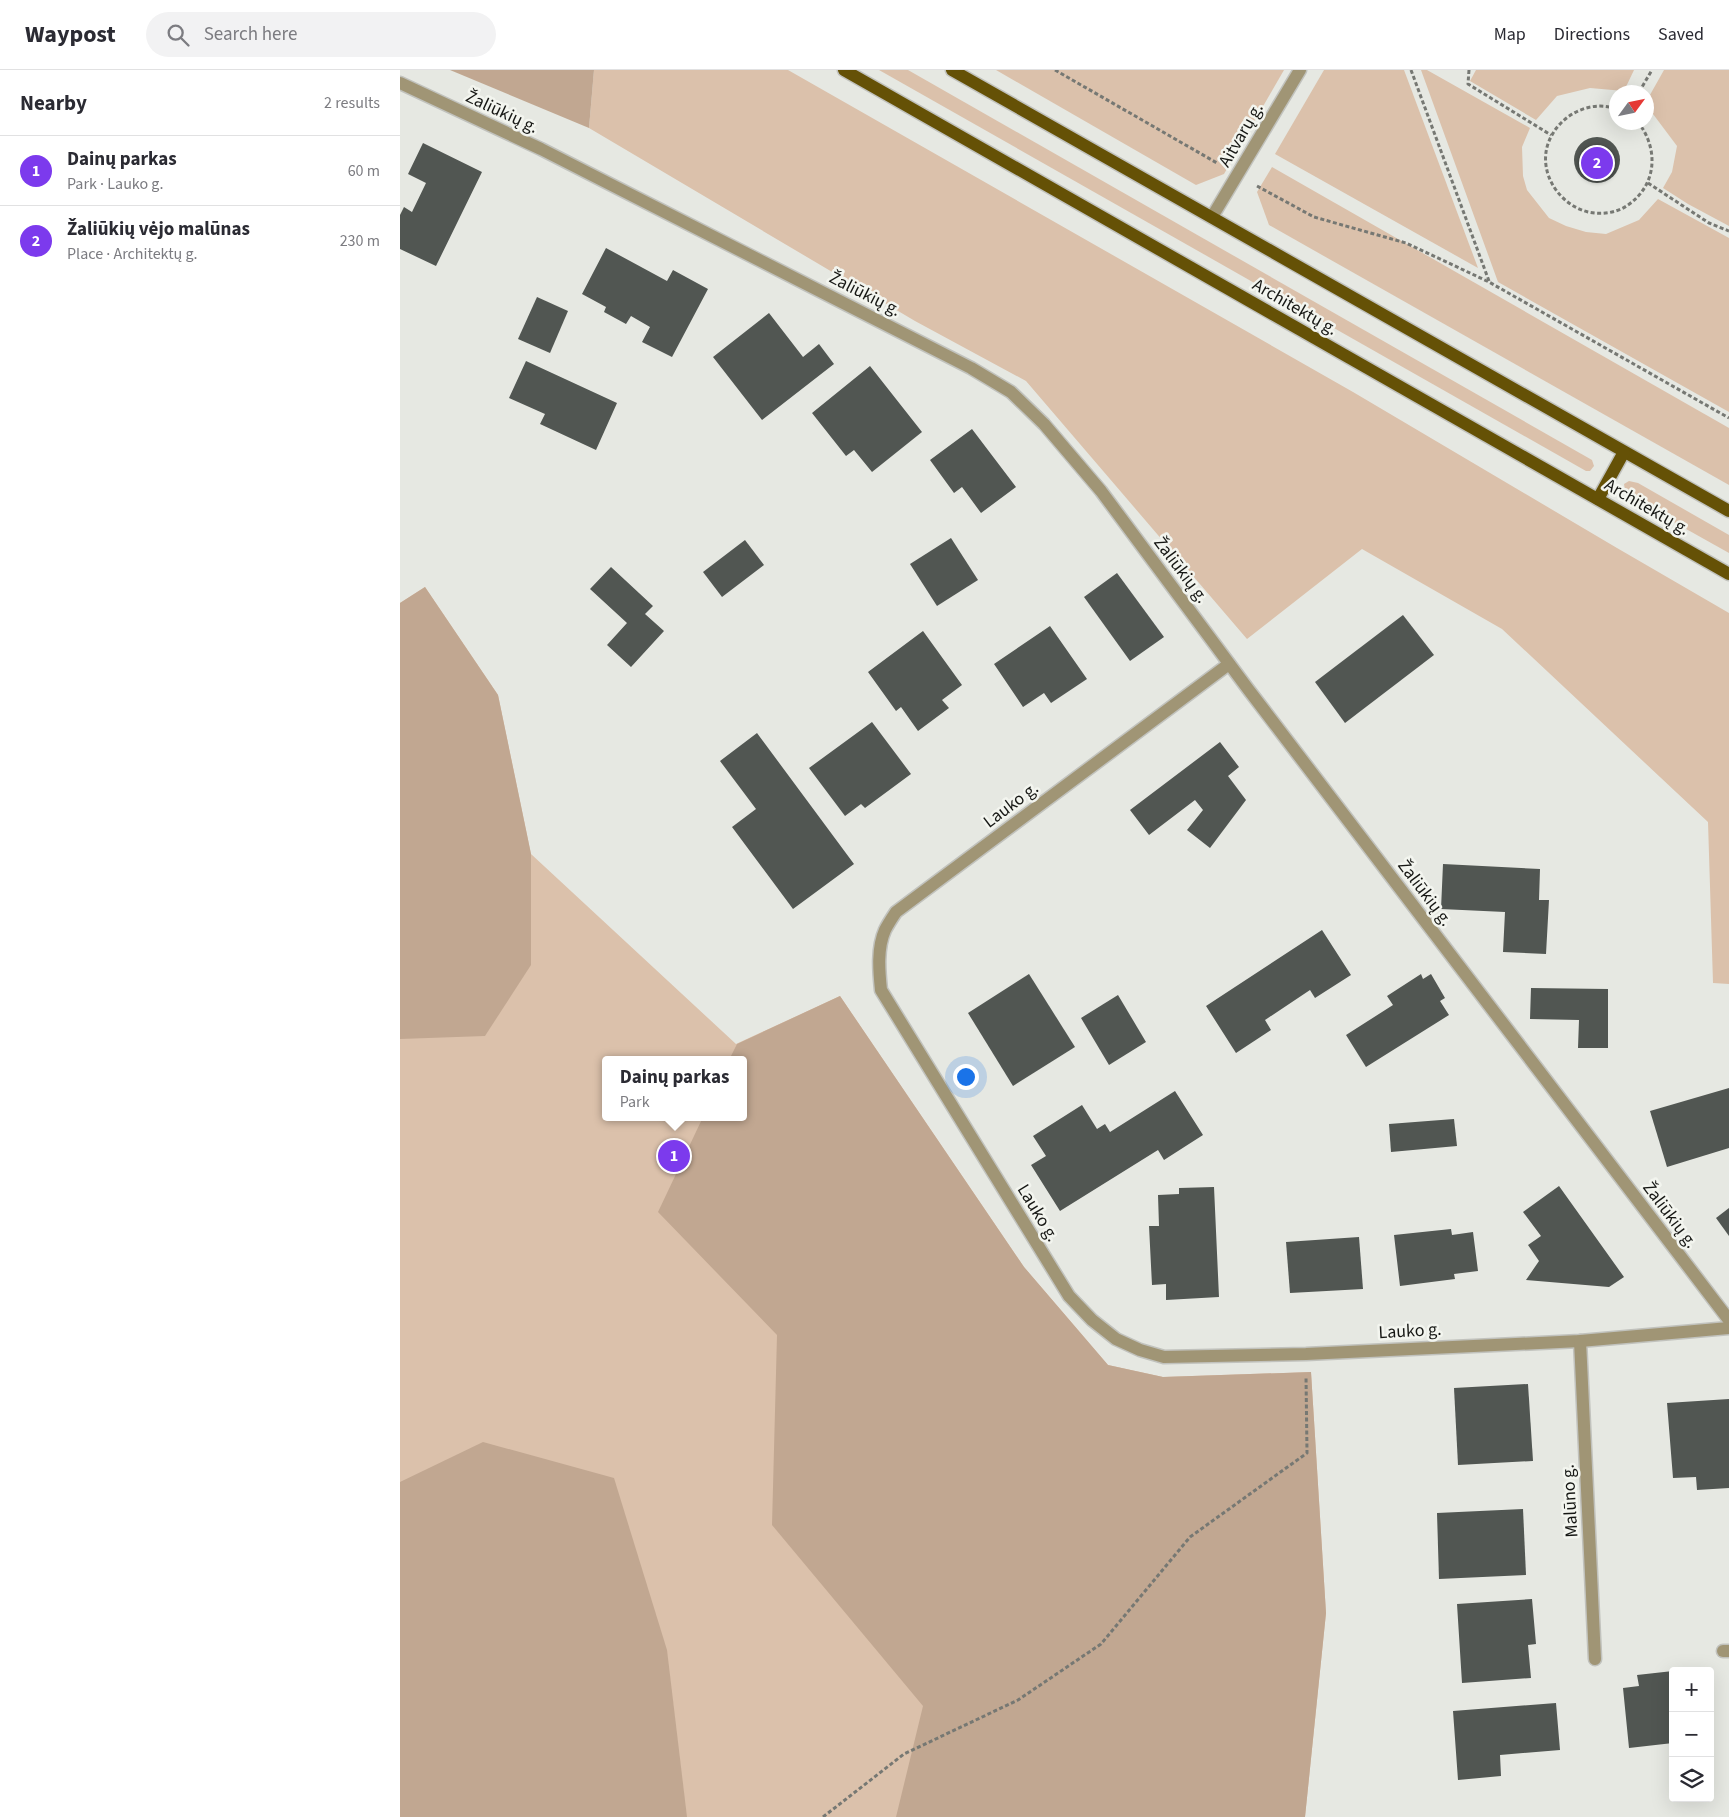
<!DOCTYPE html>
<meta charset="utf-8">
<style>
:root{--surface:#fff;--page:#f2f2f3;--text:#2b2b33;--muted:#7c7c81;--line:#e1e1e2;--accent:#7c3aed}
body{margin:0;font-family:"Source Sans 3",sans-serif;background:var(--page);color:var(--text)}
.controls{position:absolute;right:15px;bottom:15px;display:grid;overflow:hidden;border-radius:5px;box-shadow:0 5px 20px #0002}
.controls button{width:45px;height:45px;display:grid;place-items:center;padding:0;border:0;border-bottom:1px solid var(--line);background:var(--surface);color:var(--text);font:25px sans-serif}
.compass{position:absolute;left:1209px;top:15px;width:45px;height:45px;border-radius:50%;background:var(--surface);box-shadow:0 5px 20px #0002;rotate:57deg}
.you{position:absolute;left:565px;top:1006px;width:18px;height:18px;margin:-12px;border:4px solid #fff;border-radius:50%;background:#1a73e8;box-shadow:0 0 0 8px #1a73e833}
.badge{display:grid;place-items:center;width:32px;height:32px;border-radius:50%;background:var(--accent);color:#fff;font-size:16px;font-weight:700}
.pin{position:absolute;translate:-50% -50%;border:2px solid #fff;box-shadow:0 1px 5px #0006}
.popup{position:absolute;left:202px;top:986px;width:145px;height:65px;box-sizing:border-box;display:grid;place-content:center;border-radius:5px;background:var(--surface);filter:drop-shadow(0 1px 4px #0005);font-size:16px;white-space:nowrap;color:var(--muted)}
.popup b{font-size:19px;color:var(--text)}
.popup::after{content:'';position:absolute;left:50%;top:100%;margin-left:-10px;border:10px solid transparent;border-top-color:var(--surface)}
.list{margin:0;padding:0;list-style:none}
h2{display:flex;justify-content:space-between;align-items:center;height:65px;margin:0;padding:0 20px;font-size:21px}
h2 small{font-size:16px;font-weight:400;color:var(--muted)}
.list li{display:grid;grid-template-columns:32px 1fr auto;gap:15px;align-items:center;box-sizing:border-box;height:70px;padding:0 20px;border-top:1px solid var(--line)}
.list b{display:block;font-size:19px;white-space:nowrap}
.list p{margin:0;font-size:16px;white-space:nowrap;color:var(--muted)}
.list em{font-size:16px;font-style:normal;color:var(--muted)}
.icon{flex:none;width:28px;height:28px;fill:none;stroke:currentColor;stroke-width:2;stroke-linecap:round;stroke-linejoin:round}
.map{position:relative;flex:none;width:1329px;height:1747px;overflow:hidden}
header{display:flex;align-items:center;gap:30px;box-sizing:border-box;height:70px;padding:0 25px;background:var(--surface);border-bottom:1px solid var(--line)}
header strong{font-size:24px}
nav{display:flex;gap:28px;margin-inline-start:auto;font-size:18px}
.search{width:350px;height:45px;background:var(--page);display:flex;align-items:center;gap:12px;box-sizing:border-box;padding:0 18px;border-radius:28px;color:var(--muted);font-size:19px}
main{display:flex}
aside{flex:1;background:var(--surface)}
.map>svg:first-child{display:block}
.green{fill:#dbc1ab;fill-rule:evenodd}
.forest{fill:#c1a791}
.building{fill:#515652}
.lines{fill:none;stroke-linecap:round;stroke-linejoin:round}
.street-casing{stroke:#c1c2bd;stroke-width:15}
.primary-casing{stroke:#c1c2bd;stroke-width:15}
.path{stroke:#767873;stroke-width:3;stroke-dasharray:4 2.5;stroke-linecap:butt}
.street{stroke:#a09575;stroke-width:12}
.primary{stroke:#655106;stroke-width:12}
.labels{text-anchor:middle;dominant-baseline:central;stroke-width:5;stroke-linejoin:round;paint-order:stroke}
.street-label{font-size:18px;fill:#161714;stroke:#f3f5ef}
</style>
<header>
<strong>Waypost</strong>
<div class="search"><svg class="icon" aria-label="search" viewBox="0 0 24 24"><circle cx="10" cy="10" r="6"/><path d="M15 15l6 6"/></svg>Search here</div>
<nav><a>Map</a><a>Directions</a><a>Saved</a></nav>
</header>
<main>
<aside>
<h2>Nearby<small>2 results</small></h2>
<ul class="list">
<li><span class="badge">1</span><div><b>Dainų parkas</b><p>Park · Lauko g.</p></div><em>60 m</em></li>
<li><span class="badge">2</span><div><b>Žaliūkių vėjo malūnas</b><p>Place · Architektų g.</p></div><em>230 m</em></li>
</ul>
</aside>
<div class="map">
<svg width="1329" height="1747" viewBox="0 0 1329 1747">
<rect width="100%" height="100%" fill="#e6e8e2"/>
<g class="green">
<polygon points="194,0 388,0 953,322 1217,478 1329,543 1329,914 1313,913 1308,752 1102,559 962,479 847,569 626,311 515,251 189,58"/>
<polygon points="479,0 508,0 1192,390 1194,396 1190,401 1186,401"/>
<polygon points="596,0 884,0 824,104 796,115"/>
<polygon points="924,0 1004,0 1078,198 875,84"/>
<polygon points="1021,0 1027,0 1130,58 1122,77 1123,106 1127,120 1149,148 1166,156 1186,162 1206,164 1239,150 1258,129 1329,168 1329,342 1098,212"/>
<polygon points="1076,0 1234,0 1224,21 1190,18 1157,26 1136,50 1070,11"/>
<polygon points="1264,0 1329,0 1329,156 1288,134 1263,118 1272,102 1277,76 1247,36 1246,32"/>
<polygon points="872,97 1329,358 1329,415 869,155 857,122"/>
<polygon points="1229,411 1238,413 1329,465 1329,483 1229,427 1225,420 1224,414"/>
<path d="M25,517l73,108 33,159 205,190 104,-48 184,271 84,98 55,12 148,-5 15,241 -21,204h-905v-1214zM205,990h138v57h-138z"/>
</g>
<g class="forest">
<polygon points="50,0 194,0 189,58"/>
<polygon points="25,517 98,625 131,784 131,895 85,966 0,969 0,533"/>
<polygon points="440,926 624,1197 708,1295 763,1307 911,1302 926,1543 905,1747 496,1747 523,1636 372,1455 377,1265 258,1142 303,1047 343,1047 343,990 329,990 337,974"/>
<polygon points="83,1372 214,1408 267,1580 287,1747 0,1747 0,1412"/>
</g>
<g class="building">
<circle cx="1197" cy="90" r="23"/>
<polygon points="23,73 82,102 36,196 0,179 0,145 4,137 12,142 26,113 8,104"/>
<polygon points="206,178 267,211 273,200 308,219 272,287 242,272 250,257 231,246 226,254 204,242 206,237 182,224"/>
<polygon points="137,227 168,241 150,283 118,269"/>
<polygon points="369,243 403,287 419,274 434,294 362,350 313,287"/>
<polygon points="126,291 217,333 196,380 140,354 145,344 109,328"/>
<polygon points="470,296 522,362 472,402 454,380 446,386 412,343"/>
<polygon points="572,359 616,417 581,443 562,417 554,423 530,390"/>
<polygon points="551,468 578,510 537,536 510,494"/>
<polygon points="345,470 364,495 322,527 303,502"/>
<polygon points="211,497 253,536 245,544 264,561 231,597 207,575 227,553 190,519"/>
<polygon points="717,503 764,567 730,591 684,527"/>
<polygon points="1003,545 1034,585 945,653 915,612"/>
<polygon points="650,556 687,609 651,633 644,623 623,637 594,594"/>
<polygon points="523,561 562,615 542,630 549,638 518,661 501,637 496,641 468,602"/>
<polygon points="472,652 511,704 465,738 461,734 445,746 409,698"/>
<polygon points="357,663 454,794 393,839 332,757 356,739 320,691"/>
<polygon points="820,672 839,697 828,706 846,730 810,778 787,760 803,740 795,730 749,765 730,740"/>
<polygon points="1043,794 1140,799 1139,830 1149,830 1146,884 1103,882 1105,842 1041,839"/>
<polygon points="922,860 951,905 915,928 910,920 865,950 871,960 836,983 806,936"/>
<polygon points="629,904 675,977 613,1016 568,943"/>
<polygon points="1021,904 1023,909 1031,904 1045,928 1040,931 1049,945 966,997 946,965 993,935 987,926"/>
<polygon points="1131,918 1208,919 1208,978 1178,978 1179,950 1130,949"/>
<polygon points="718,925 746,972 709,995 681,948"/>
<polygon points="1329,1018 1329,1078 1267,1097 1250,1041"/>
<polygon points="775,1021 803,1065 764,1090 758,1080 660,1141 631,1095 646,1086 633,1066 682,1035 697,1059 705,1054 710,1062"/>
<polygon points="1054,1049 1057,1076 991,1082 989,1054"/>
<polygon points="1159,1116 1224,1207 1209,1217 1126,1210 1139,1191 1128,1175 1141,1166 1123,1142"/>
<polygon points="814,1117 819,1227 766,1230 766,1214 752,1215 749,1156 759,1156 758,1125 779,1124 779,1118"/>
<polygon points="1329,1138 1329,1166 1316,1148"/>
<polygon points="1051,1159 1052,1165 1073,1162 1078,1201 1054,1204 1055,1209 1000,1216 994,1165"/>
<polygon points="959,1167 963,1219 890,1223 886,1172"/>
<polygon points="1128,1314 1133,1391 1058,1395 1054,1318"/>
<polygon points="1329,1329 1329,1418 1297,1420 1296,1407 1273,1408 1267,1333"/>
<polygon points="1123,1439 1126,1505 1039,1509 1037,1443"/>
<polygon points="1132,1529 1136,1574 1128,1575 1131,1608 1062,1613 1057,1534"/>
<polygon points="1273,1601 1273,1673 1229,1678 1223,1618 1239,1616 1237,1605"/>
<polygon points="1156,1633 1160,1680 1100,1685 1101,1706 1058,1710 1053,1641"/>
</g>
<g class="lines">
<defs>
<g id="street">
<polyline points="0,13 141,79 571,298 611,322 644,354 701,421 848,619 1329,1250"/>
<polyline points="812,147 900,0"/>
<path d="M829,594l-333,248c-4,6 -8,12 -11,18 -8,18 -6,41 -4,60l188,306 23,24 24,19 24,11 24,7 142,-3 274,-13 149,-13"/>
<polyline points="1180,1271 1195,1589"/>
<polyline points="1323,1581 1329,1581"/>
</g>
<g id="primary">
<polyline points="444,0 1329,504"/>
<polyline points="552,0 1329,441"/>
<polyline points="1198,429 1224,382"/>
</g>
</defs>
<use href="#street" class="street-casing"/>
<use href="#primary" class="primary-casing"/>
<g class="path">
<polyline points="655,0 817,93"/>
<polyline points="1011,0 1089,211"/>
<polyline points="1069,0 1068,14 1151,65"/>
<polyline points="1239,22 1252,0"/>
<path d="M1216,39c-24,-9 -52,4 -64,26 -18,31 4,69 36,77 13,3 29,1 40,-7 29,-20 31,-56 10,-83"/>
<polyline points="1248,113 1309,153 1329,161"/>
<polyline points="857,116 914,147 1006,173 1089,212 1329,348"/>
<polyline points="423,1747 504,1684 618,1630 701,1574 790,1467 907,1383 906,1306"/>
</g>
<use href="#street" class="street"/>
<use href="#primary" class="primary"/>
</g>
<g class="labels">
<g class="street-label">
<text transform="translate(102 42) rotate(25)">Žaliūkių g.</text>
<text transform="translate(841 65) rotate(-60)">Aitvarų g.</text>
<text transform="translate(465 224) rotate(27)">Žaliūkių g.</text>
<text transform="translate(895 237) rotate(30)">Architektų g.</text>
<text transform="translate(1247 437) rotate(30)">Architektų g.</text>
<text transform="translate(781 500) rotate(53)">Žaliūkių g.</text>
<text transform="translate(611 735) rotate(-37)">Lauko g.</text>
<text transform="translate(1025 823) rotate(53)">Žaliūkių g.</text>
<text transform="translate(638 1143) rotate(59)">Lauko g.</text>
<text transform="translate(1270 1145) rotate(53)">Žaliūkių g.</text>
<text transform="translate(1010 1261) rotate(-3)">Lauko g.</text>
<text transform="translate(1170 1431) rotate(-93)">Malūno g.</text>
</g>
</g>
</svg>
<div class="controls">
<button>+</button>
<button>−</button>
<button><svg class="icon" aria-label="layers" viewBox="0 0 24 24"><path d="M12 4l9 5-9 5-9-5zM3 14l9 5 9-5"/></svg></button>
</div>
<svg class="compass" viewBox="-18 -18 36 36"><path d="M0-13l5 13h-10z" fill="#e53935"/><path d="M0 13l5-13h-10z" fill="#7c7c81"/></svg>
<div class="you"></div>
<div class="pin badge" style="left:274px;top:1086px">1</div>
<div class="popup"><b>Dainų parkas</b>Park</div>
<div class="pin badge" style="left:1197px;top:93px">2</div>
</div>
</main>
